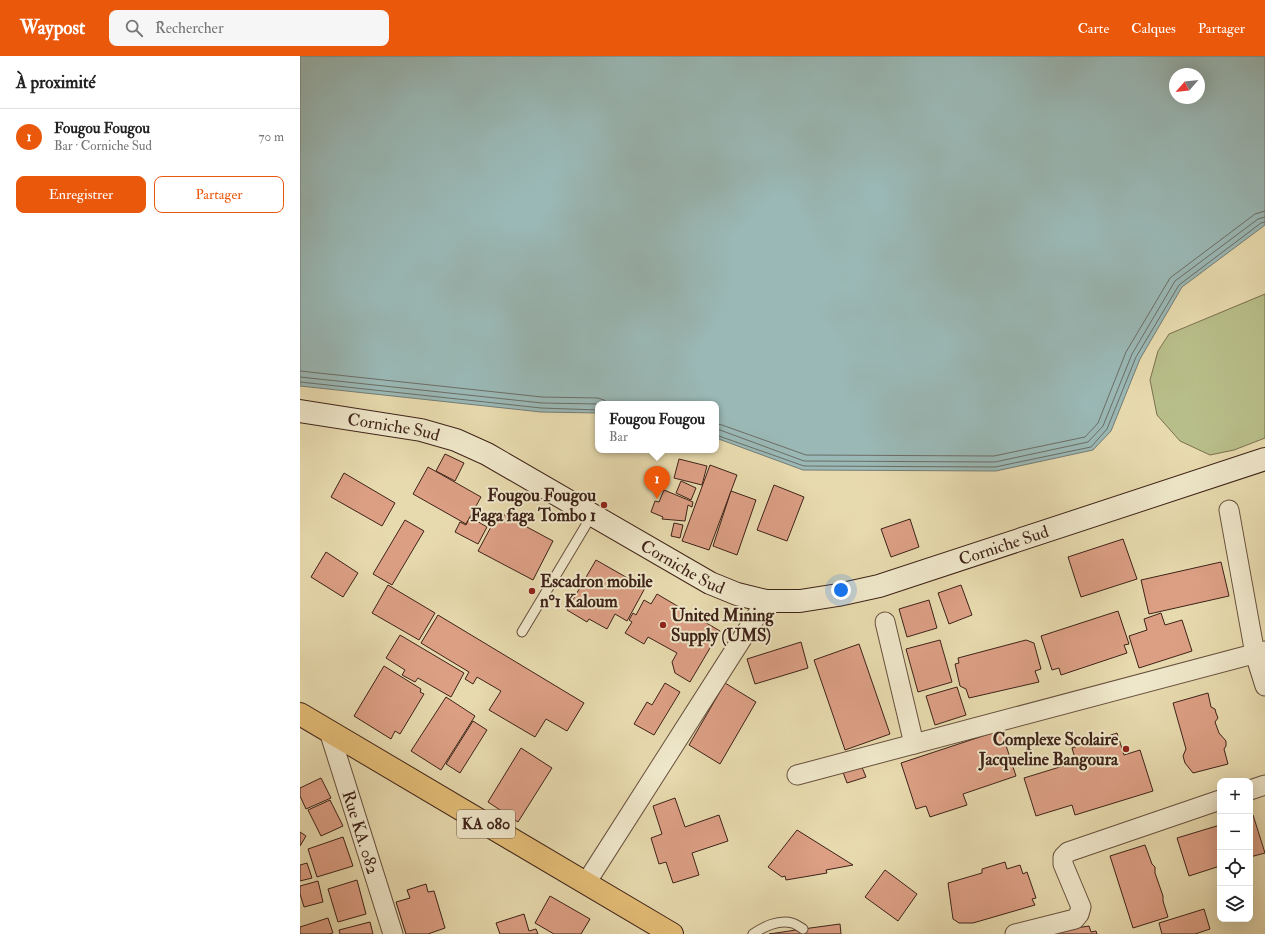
<!DOCTYPE html>
<html lang="fr">
<meta charset="utf-8">
<style>
:root{--surface:#fff;--page:#f6f6f6;--text:#222;--muted:#767676;--line:#e0e0e0;--accent:#ea580c}
body{margin:0;font-family:"IM FELL Double Pica",serif;background:var(--page);color:var(--text)}
.controls{position:absolute;right:12px;bottom:12px;display:grid;overflow:hidden;border-radius:8px;box-shadow:0 4px 16px #0002}
.controls button{width:36px;height:36px;display:grid;place-items:center;padding:0;border:0;border-bottom:1px solid var(--line);background:var(--surface);color:var(--text);font:20px sans-serif}
.compass{position:absolute;left:869px;top:12px;width:36px;height:36px;border-radius:50%;background:var(--surface);box-shadow:0 4px 16px #0002;rotate:242deg}
.you{position:absolute;left:541px;top:534px;width:14px;height:14px;margin:-10px;border:3px solid #fff;border-radius:50%;background:#1a73e8;box-shadow:0 0 0 6px #1a73e833}
.badge{display:grid;place-items:center;width:26px;height:26px;border-radius:50%;background:var(--accent);color:#fff;font-size:13px;font-weight:700}
.pin{position:absolute;translate:-50% -33px;filter:drop-shadow(0 1px 2px #0008)}
.pin::after{content:'';position:absolute;top:21px;width:14px;height:12px;background:inherit;clip-path:polygon(0 0,100% 0,50% 100%)}
.popup{position:absolute;left:295px;top:345px;width:124px;height:52px;box-sizing:border-box;display:grid;place-content:center;border-radius:8px;background:var(--surface);filter:drop-shadow(0 1px 3px #0005);font-size:13px;white-space:nowrap;color:var(--muted)}
.popup b{font-size:15px;color:var(--text)}
.popup::after{content:'';position:absolute;left:50%;top:100%;margin-left:-8px;border:8px solid transparent;border-top-color:var(--surface)}
.list{margin:0;padding:0;list-style:none}
h2{display:flex;justify-content:space-between;align-items:center;height:52px;margin:0;padding:0 16px;font-size:17px}
h2 small{font-size:13px;font-weight:400;color:var(--muted)}
.list li{display:grid;grid-template-columns:26px 1fr auto;gap:12px;align-items:center;box-sizing:border-box;height:56px;padding:0 16px;border-top:1px solid var(--line)}
.list b{display:block;font-size:15px;white-space:nowrap}
.list p{margin:0;font-size:13px;white-space:nowrap;color:var(--muted)}
.list em{font-size:13px;font-style:normal;color:var(--muted)}
.actions{display:flex;gap:8px;padding:12px 16px}
.actions a{flex:1;padding:9px 0;border:1px solid var(--accent);border-radius:8px;text-align:center;font-size:14px;color:var(--accent)}
.actions .main{background:var(--accent);color:#fff}
.icon{flex:none;width:22px;height:22px;fill:none;stroke:currentColor;stroke-width:2;stroke-linecap:round;stroke-linejoin:round}
.map{position:relative;flex:none;width:965px;height:878px;overflow:hidden}
header{display:flex;align-items:center;gap:24px;box-sizing:border-box;height:56px;padding:0 20px;background:var(--accent);color:#fff}
header strong{font-size:19px}
nav{display:flex;gap:22px;margin-inline-start:auto;font-size:14px}
.search{width:280px;height:36px;background:var(--page);display:flex;align-items:center;gap:10px;box-sizing:border-box;padding:0 14px;border-radius:8px;color:var(--muted);font-size:15px}
main{display:flex}
aside{flex:1;background:var(--surface)}
.map>svg:first-child{display:block}
.green{fill:#b8be89;stroke:#7b7050}
.water{fill:#9ab8b5;stroke:#757c76;fill-rule:evenodd}
.lines{fill:none;stroke-linecap:round;stroke-linejoin:round}
.shore{stroke:#6c6d66;stroke-width:1}
.building{fill:#dc9f84;stroke:#3e2218}
.lane-casing{stroke:#68503e;stroke-width:11}
.street-casing{stroke:#68503e;stroke-width:21}
.secondary-casing{stroke:#3e2218;stroke-width:24}
.primary-casing{stroke:#3e2218;stroke-width:24}
.lane{stroke:#efe7ca;stroke-width:9}
.street{stroke:#efe7ca;stroke-width:19}
.secondary{stroke:#efe7ca;stroke-width:22}
.primary{stroke:#e4bd77;stroke-width:22}
.poi-dot{fill:#8f2418;stroke:#efe7ca;stroke-width:1.5}
.labels{text-anchor:middle;dominant-baseline:central;stroke-width:4;stroke-linejoin:round;paint-order:stroke}
.shield{fill:#efe7ca;stroke:#735d4d;stroke-width:1}
.shield-label{font-size:16px;font-weight:bold;fill:#3e2218}
.street-label{font-size:17px;fill:#3e2218;stroke:#efe7ca}
.poi-label{font-size:17px;font-weight:bold;fill:#3e2218;stroke:#efe7ca;text-anchor:end}
</style>
<header>
<strong>Waypost</strong>
<div class="search"><svg class="icon" aria-label="search" viewBox="0 0 24 24"><circle cx="10" cy="10" r="6"/><path d="M15 15l6 6"/></svg>Rechercher</div>
<nav><a>Carte</a><a>Calques</a><a>Partager</a></nav>
</header>
<main>
<aside>
<h2>À proximité<small></small></h2>
<ul class="list">
<li><span class="badge">1</span><div><b>Fougou Fougou</b><p>Bar · Corniche Sud</p></div><em>70 m</em></li>
</ul>
<div class="actions"><a class="main">Enregistrer</a><a>Partager</a></div>
</aside>
<div class="map">
<svg width="965" height="878" viewBox="0 0 965 878">
<rect width="100%" height="100%" fill="#e7daae"/>
<filter id="stains"><feTurbulence type="fractalNoise" baseFrequency=".005" numOctaves="4"/><feColorMatrix values="0 0 0 0 .2 0 0 0 0 .09 0 0 0 0 .02 0 0 0 .5 -.17"/></filter>
<radialGradient id="worn" r=".72"><stop offset=".6" stop-color="#630" stop-opacity="0"/><stop offset="1" stop-color="#630" stop-opacity=".3"/></radialGradient>
<polygon class="green" points="965,238 965,382 934,394 910,399 880,385 857,359 850,324 858,295 869,278"/>
<path class="water" d="M0,0h965v169l-83,62 -42,72 -29,72 -18,19 -97,21 -193,-1 -87,-32v-34h-118v9l-57,-1 -241,-26zM875,18h24v24h-24z"/>
<g class="lines">
<g class="shore">
<polyline points="0,315 242,341 298,342 304,344 309,348"/>
<polyline points="0,321 242,347 298,348"/>
<polyline points="0,326 241,352 298,354"/>
<polyline points="416,368 422,369 506,399 694,400 785,381 798,367 826,296 870,222 955,158 965,155"/>
<polyline points="416,374 420,374 504,405 695,406 788,386 803,370 832,298 875,225 958,163 965,161"/>
<polyline points="416,379 504,410 695,411 791,391 807,373 836,301 879,229 961,167 965,166"/>
</g>
</g>
<g class="building">
<polygon points="145,398 164,407 155,425 136,415"/>
<polygon points="379,403 407,410 402,429 374,422"/>
<polygon points="410,409 437,419 409,494 382,485"/>
<polygon points="128,411 181,441 166,468 113,438"/>
<polygon points="44,417 95,447 82,470 31,441"/>
<polygon points="381,425 396,432 391,444 376,437"/>
<polygon points="474,429 504,441 487,485 457,474"/>
<polygon points="364,434 393,446 392,451 388,449 385,465 362,463 363,461 351,456 355,445 359,446"/>
<polygon points="431,435 456,444 437,499 413,490"/>
<polygon points="199,456 253,485 233,524 178,495"/>
<polygon points="170,461 187,471 178,488 155,476 160,466 166,469"/>
<polygon points="610,463 619,491 591,501 581,473"/>
<polygon points="105,464 124,475 92,529 73,518"/>
<polygon points="374,467 383,469 380,482 371,480"/>
<polygon points="823,483 837,523 781,541 768,501"/>
<polygon points="26,496 58,517 43,541 11,521"/>
<polygon points="296,504 345,532 327,565 315,558 307,573 289,563 287,566 267,554"/>
<polygon points="921,506 929,540 849,558 841,524"/>
<polygon points="88,529 135,557 119,584 72,557"/>
<polygon points="661,529 672,559 649,568 638,537"/>
<polygon points="357,538 420,575 390,626 375,617 372,606 377,597 348,581 344,588 325,577 332,566 329,564 333,557 336,559 344,544 351,548"/>
<polygon points="629,544 637,572 607,581 599,553"/>
<polygon points="818,555 829,588 824,589 827,597 761,619 759,612 752,614 741,580"/>
<polygon points="861,557 865,569 882,564 892,595 839,612 829,580 847,574 844,563"/>
<polygon points="138,559 284,647 267,675 246,663 235,681 189,654 201,635 177,621 173,628 165,623 169,616 121,587"/>
<polygon points="100,579 164,617 151,641 118,622 115,626 102,619 105,614 86,602"/>
<polygon points="640,584 652,626 618,636 606,593"/>
<polygon points="726,584 734,587 741,613 735,615 739,626 669,642 666,633 660,630 655,608 659,607 658,602"/>
<polygon points="501,586 508,612 455,628 447,603"/>
<polygon points="559,588 590,678 545,694 514,604"/>
<polygon points="84,610 121,633 120,636 124,638 100,678 95,675 91,683 54,660"/>
<polygon points="365,627 380,636 354,679 334,668 347,646 352,649"/>
<polygon points="425,627 456,646 420,708 389,689"/>
<polygon points="657,631 666,659 635,669 626,640"/>
<polygon points="908,637 911,651 915,653 916,657 918,662 915,666 919,677 926,685 926,690 924,693 928,708 893,717 885,707 883,700 886,693 873,647"/>
<polygon points="146,641 175,660 141,714 111,695"/>
<polygon points="173,665 187,674 160,717 146,708"/>
<polygon points="701,674 716,720 663,738 667,749 630,761 626,750 616,753 601,707"/>
<polygon points="817,677 824,699 840,694 853,735 775,759 772,749 736,760 724,722 776,706 772,692"/>
<polygon points="221,692 252,712 218,766 188,746"/>
<polygon points="559,704 566,721 547,727 541,711"/>
<polygon points="21,722 31,742 6,753 0,740 0,732"/>
<polygon points="375,742 385,771 419,759 428,785 392,797 399,819 373,827 366,806 359,808 351,782 362,778 353,750"/>
<polygon points="30,744 43,770 21,780 8,754"/>
<polygon points="953,759 965,797 950,801 950,760"/>
<polygon points="920,769 920,810 889,820 877,782"/>
<polygon points="497,774 553,809 526,814 527,817 486,824 485,820 482,821 468,811"/>
<polygon points="0,776 6,780 0,790"/>
<polygon points="43,781 53,810 17,821 8,793"/>
<polygon points="845,789 852,808 855,811 855,817 863,840 863,845 868,861 833,872 810,800"/>
<polygon points="705,806 707,813 720,809 723,818 727,816 736,842 732,843 735,849 673,867 659,867 653,863 648,827 682,817 682,813"/>
<polygon points="7,807 12,822 0,825 0,809"/>
<polygon points="585,814 617,838 598,865 565,841"/>
<polygon points="57,824 66,858 38,866 28,833"/>
<polygon points="18,825 23,846 4,851 0,838 0,830"/>
<polygon points="126,828 128,836 134,835 145,872 128,878 106,878 96,846 110,842 107,834"/>
<polygon points="250,840 290,863 281,878 254,878 235,867"/>
<polygon points="904,853 910,873 895,878 862,878 859,867"/>
<polygon points="224,858 229,875 236,873 238,878 200,878 196,867"/>
<polygon points="28,862 33,877 29,878 0,878 0,871"/>
<polygon points="70,866 73,878 40,878 39,874"/>
<polygon points="540,868 541,878 469,878 503,873"/>
<polygon points="789,870 791,876 796,875 797,878 737,878"/>
</g>
<g class="lines">
<defs>
<g id="lane">
<polyline points="222,576 292,459"/>
<path d="M453,878c10,-7 26,-15 39,-11 4,1 8,4 11,6"/>
</g>
<g id="street">
<polyline points="929,454 955,598 965,630"/>
<polyline points="585,566 614,688"/>
<path id="s1" d="M29,675l64,203"/>
<polyline points="497,719 965,595"/>
<polyline points="950,734 965,729"/>
<polyline points="286,827 466,545"/>
<polyline points="715,878 775,863 779,858 781,851 763,808 763,801 768,796 920,744"/>
</g>
<g id="secondary">
<path id="s2" d="M0,355l121,19 35,10 31,14 223,129 27,11 29,7h34l38,-6 41,-9 386,-127"/>
</g>
<polyline id="primary" points="0,658 372,878"/>
</defs>
<use href="#lane" class="lane-casing"/>
<use href="#street" class="street-casing"/>
<use href="#secondary" class="secondary-casing"/>
<use href="#primary" class="primary-casing"/>
<use href="#lane" class="lane"/>
<use href="#street" class="street"/>
<use href="#secondary" class="secondary"/>
<use href="#primary" class="primary"/>
</g>
<g class="poi-dot">
<circle cx="304" cy="449" r="4"/>
<circle cx="232" cy="535" r="4"/>
<circle cx="363" cy="569" r="4"/>
<circle cx="826" cy="693" r="4"/>
</g>
<g class="labels">
<rect class="shield" x="157" y="754" width="58" height="28" rx="3"/>
<g class="shield-label">
<text x="186" y="768">KA 080</text>
</g>
<g class="street-label">
<text stroke="none"><textPath href="#s2" startOffset="95">Corniche Sud</textPath></text>
<text stroke="none"><textPath href="#s2" startOffset="755">Corniche Sud</textPath></text>
<text stroke="none"><textPath href="#s2" startOffset="419">Corniche Sud</textPath></text>
<text stroke="none"><textPath href="#s1" startOffset="106">Rue KA. 082</textPath></text>
</g>
<g class="poi-label">
<text x="296" y="439">Fougou Fougou<tspan x="296" dy="20">Faga faga Tombo 1</tspan></text>
<text x="240" y="525" text-anchor="start">Escadron mobile<tspan x="240" dy="20">n°1 Kaloum</tspan></text>
<text x="371" y="559" text-anchor="start">United Mining<tspan x="371" dy="20">Supply (UMS)</tspan></text>
<text x="818" y="683">Complexe Scolaire<tspan x="818" dy="20">Jacqueline Bangoura</tspan></text>
</g>
</g>
<rect width="100%" height="100%" filter="url(#stains)"/>
<rect width="100%" height="100%" fill="url(#worn)"/>
</svg>
<div class="controls">
<button>+</button>
<button>−</button>
<button><svg class="icon" aria-label="locate" viewBox="0 0 24 24"><circle cx="12" cy="12" r="6"/><path d="M12 2v4M12 18v4M2 12h4M18 12h4"/></svg></button>
<button><svg class="icon" aria-label="layers" viewBox="0 0 24 24"><path d="M12 4l9 5-9 5-9-5zM3 14l9 5 9-5"/></svg></button>
</div>
<svg class="compass" viewBox="-18 -18 36 36"><path d="M0-13l5 13h-10z" fill="#e53935"/><path d="M0 13l5-13h-10z" fill="#767676"/></svg>
<div class="you"></div>
<div class="pin badge" style="left:357px;top:443px">1</div>
<div class="popup"><b>Fougou Fougou</b>Bar</div>
</div>
</main>
